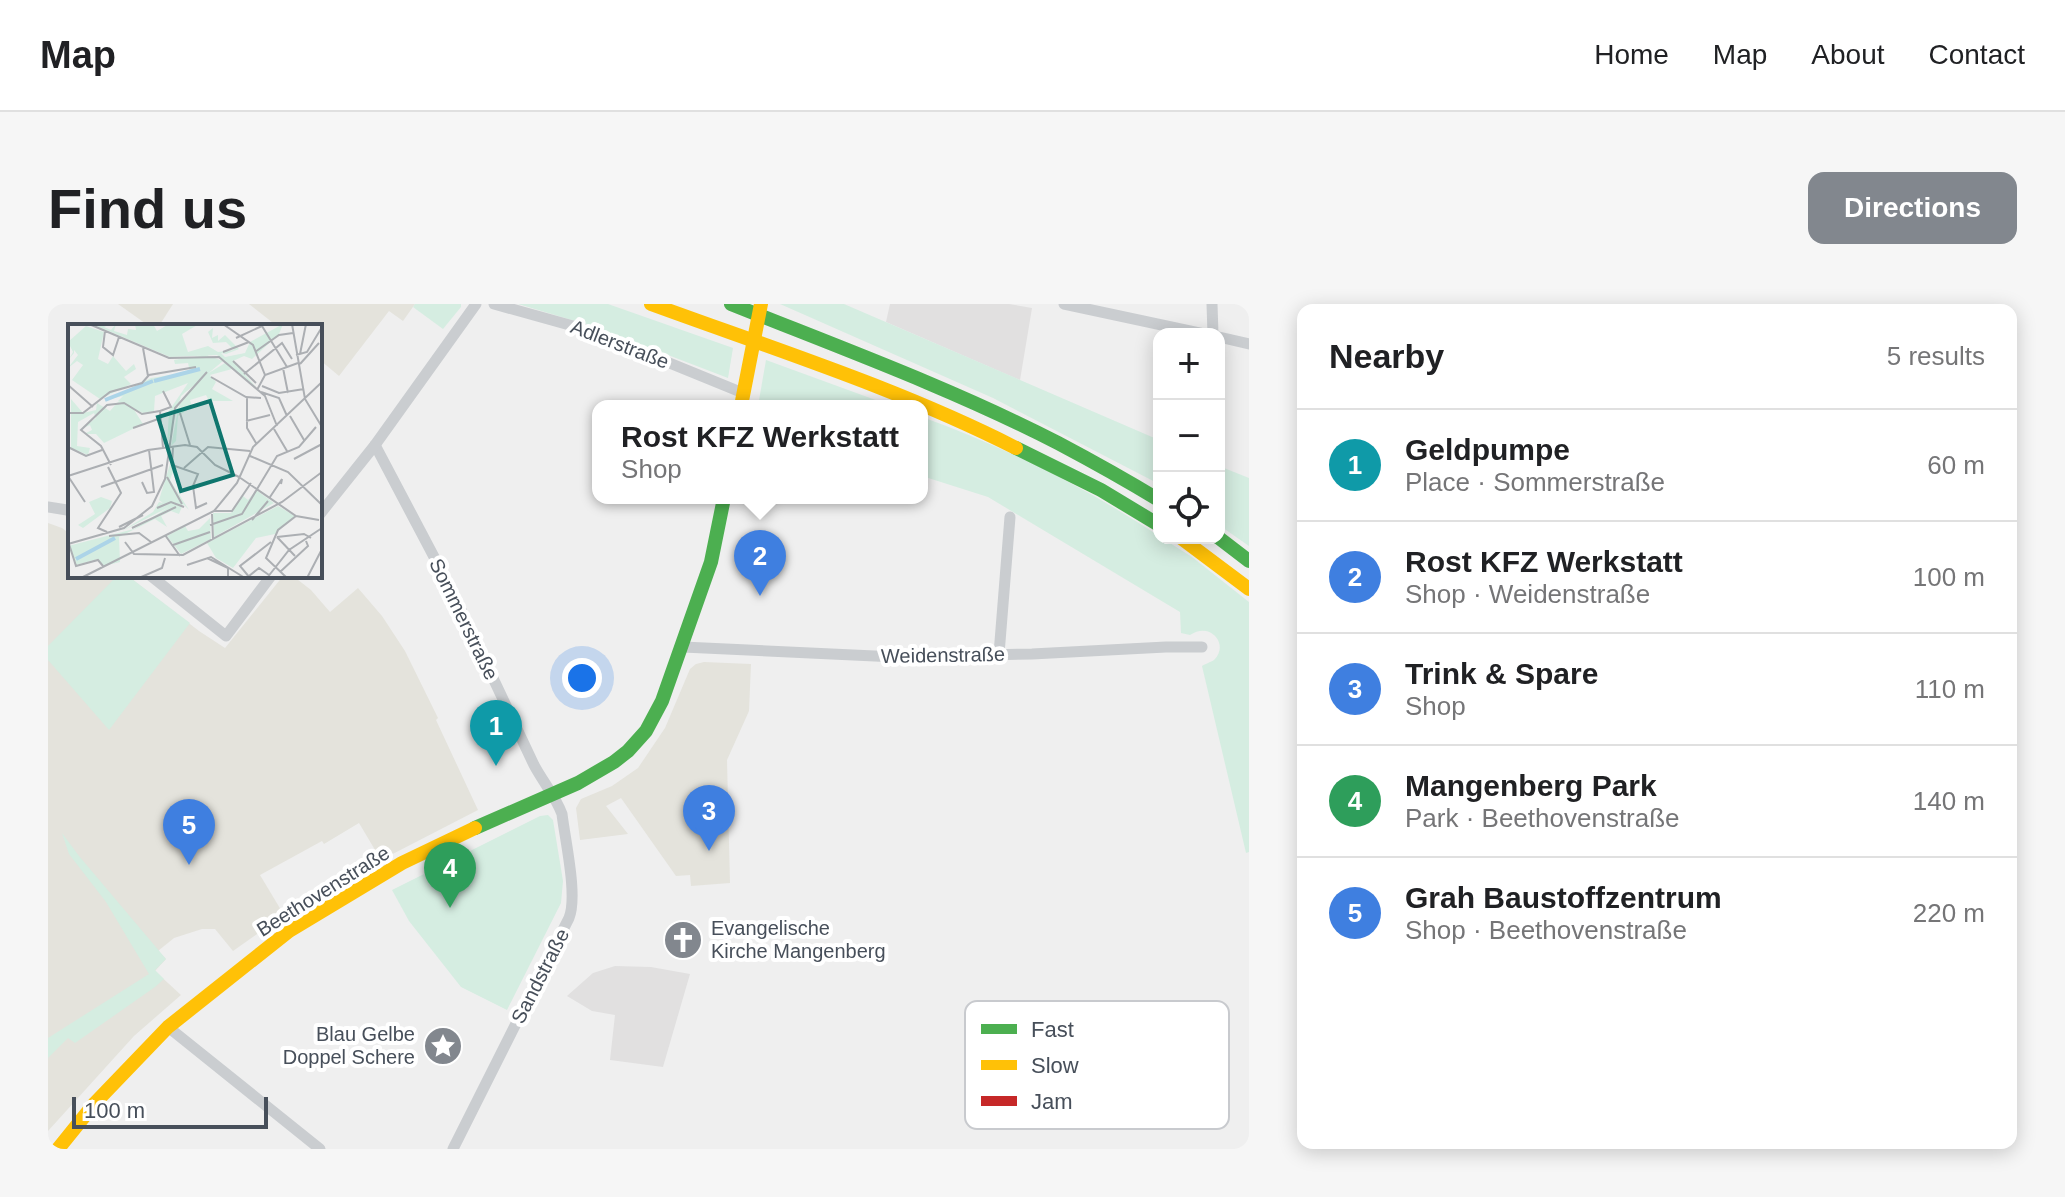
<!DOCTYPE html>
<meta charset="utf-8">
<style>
:root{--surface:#fff;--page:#f6f6f6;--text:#202124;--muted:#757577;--line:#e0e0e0;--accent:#82878e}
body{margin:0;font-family:Arial,sans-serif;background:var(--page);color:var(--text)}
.controls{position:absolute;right:24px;top:24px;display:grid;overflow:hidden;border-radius:16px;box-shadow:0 4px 20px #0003}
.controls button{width:72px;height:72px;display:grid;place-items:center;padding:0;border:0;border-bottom:2px solid var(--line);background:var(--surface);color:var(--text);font:40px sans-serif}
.scale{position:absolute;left:24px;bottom:20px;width:196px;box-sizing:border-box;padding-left:8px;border:4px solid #474f5a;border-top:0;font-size:22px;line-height:28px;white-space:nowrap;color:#474f5a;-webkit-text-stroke:6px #fff;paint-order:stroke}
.you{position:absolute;left:534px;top:374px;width:28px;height:28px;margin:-20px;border:6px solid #fff;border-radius:50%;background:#1a73e8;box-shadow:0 0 0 12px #1a73e833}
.badge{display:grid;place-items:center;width:52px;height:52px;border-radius:50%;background:var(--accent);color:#fff;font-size:26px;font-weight:700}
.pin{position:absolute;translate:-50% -66px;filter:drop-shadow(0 2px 4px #0008)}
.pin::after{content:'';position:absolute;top:42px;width:28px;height:24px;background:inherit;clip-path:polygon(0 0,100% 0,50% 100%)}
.popup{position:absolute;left:544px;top:96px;width:336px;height:104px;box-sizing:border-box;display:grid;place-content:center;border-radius:16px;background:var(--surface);filter:drop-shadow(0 2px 6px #0005);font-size:26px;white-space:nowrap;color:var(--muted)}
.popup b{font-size:30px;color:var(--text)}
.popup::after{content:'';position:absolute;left:50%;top:100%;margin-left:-16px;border:16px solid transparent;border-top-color:var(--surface)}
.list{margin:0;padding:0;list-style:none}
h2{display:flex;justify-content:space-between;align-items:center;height:104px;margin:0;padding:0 32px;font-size:34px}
h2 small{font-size:26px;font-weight:400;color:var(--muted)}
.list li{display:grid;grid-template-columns:52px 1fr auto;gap:24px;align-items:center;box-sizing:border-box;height:112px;padding:0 32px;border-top:2px solid var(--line)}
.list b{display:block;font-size:30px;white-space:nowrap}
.list p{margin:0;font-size:26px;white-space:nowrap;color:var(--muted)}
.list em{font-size:26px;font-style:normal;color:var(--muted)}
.icon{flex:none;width:44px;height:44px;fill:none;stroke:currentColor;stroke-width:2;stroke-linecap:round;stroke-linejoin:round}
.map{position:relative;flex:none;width:1201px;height:845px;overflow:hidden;border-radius:16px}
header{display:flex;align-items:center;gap:48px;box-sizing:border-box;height:112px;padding:0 40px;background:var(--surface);border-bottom:2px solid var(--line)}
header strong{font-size:38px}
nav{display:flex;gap:44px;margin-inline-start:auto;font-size:28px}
.intro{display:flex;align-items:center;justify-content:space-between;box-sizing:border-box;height:192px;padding:0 48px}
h1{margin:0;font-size:56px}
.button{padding:20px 36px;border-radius:16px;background:var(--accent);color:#fff;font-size:28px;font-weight:700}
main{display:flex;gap:48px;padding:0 48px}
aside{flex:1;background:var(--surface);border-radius:16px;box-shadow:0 4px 20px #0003}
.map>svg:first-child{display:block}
.commercial{fill:#e4e3dc}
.education{fill:#e1e0e0}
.green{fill:#d5ede1}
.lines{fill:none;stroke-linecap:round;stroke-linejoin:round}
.street{stroke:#cacdd0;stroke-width:11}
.fast{stroke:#4caf50;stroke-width:14}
.slow{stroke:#ffc107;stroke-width:14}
.labels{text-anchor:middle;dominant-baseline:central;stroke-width:8;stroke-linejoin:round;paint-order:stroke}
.street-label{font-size:20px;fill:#474f5a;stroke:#fff}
.poi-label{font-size:20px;fill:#474f5a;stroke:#fff;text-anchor:start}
.inset-river{fill:none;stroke:#acd4e8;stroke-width:4}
.inset-road{fill:none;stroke:#acafb3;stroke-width:2}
.view{fill:#0f766e;fill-opacity:0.15;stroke:#0f766e;stroke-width:4}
.inset-edge{fill:none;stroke:#474f5a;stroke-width:4}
.key{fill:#fff;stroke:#c8cace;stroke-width:2}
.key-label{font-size:22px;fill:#474f5a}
</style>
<header>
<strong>Map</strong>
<nav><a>Home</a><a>Map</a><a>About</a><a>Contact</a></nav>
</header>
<div class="intro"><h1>Find us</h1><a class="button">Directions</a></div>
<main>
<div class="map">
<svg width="1201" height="845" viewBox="0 0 1201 845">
<rect width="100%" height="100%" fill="#efefef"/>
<g class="commercial">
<polygon points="70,0 125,0 111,22 101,22"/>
<polygon points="201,0 367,0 355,17 341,7 291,72 272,56 272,22 229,22"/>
<polygon points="0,219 14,224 22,230 22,272 80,272 151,327 177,344 235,272 245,272 263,286 282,308 310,284 334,312 357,347 390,414 388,416 430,506 333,556 311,519 276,540 274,537 212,571 236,611 185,647 167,625 154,625 126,634 110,647 118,655 107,667 133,691 86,732 0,827"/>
<polygon points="656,358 703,360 701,407 679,456 682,579 643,582 642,571 628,572 573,494 558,502 580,530 532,536 528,504 533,495 564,482 590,464 617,424 642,365 648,360"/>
</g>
<g class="education">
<polygon points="842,0 961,0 984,4 972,76 838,18"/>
<polygon points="567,662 603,663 642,670 615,763 562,756 567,711 544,707 519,692 545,669"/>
</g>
<g class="green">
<polygon points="367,0 413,0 413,3 395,25 365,3"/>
<polygon points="470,0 560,0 685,44 680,74 547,23"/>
<polygon points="732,0 796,0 1111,136 1111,180 945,94"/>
<polygon points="718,56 844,102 710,102"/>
<path d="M874,113c83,30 163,70 237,119v2h3l30,19 57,45v250l-3,1 -44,-187c1,-1 11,-5 12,-6 16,-16 -4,-39 -24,-25l-9,-2 -1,-21 -192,-115 -66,-21z"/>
<polygon points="1171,162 1201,174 1201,242 1171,221"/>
<polygon points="69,272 80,272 142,319 61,426 0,356 0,342"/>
<polygon points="500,511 505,516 515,577 513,599 459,706 413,683 361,617 344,586 492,512"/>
<polygon points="14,529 31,552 118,655 107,666 116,675 107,683 27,739 20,734 0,754 0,734 101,670 58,598 21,550"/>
</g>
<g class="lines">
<g class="street">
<polyline points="446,0 543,27 695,89"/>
<polyline points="1016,0 1156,30"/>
<polyline points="1164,0 1165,30"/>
<polyline points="1171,33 1201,40"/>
<path d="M327,141l77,146 82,174c9,17 22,32 28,49 3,26 16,82 7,104l-116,231"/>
<polyline points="0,203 19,206 22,208"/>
<polyline points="272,210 327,141 428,0"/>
<polyline points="103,272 178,332 223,272"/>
<polyline points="635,343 848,353 984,350 1118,343 1154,343"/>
<polyline points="951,350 962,213"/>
<polyline points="120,723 272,845"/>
</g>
<g class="fast">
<path d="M683,0c110,44 222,85 327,139 34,18 68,37 101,57"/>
<polyline points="968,144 1053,186 1111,221"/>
<polyline points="1171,234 1201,257"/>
<polyline points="427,524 530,479 566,458 580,447 598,427 614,397 663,258 676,194"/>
</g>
<g class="slow">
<path d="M603,0c123,45 249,85 365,144"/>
<polyline points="693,102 713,0"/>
<polyline points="1133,234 1201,285"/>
<polyline points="10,845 47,799 120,723 241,627 354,559 427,524"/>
</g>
</g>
<defs>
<symbol id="church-disc" viewBox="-11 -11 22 22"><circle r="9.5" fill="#82878e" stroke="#fff"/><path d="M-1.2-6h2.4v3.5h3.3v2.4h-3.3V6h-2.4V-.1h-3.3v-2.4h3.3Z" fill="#fff"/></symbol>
<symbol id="sight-disc" viewBox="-11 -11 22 22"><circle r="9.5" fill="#82878e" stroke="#fff"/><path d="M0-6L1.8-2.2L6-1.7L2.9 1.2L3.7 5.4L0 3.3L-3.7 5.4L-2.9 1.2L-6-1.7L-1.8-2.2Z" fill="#fff"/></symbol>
</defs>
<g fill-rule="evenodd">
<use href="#church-disc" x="613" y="614" width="44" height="44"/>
<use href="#sight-disc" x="373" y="720" width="44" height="44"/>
</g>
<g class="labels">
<g class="street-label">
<text transform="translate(572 40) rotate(21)">Adlerstraße</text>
<text transform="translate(416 315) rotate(64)">Sommerstraße</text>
<text transform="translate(895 351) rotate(-1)">Weidenstraße</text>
<text transform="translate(275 587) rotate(-32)">Beethovenstraße</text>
<text transform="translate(492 672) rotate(-63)">Sandstraße</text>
</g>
<g class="poi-label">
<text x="663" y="624">Evangelische<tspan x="663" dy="23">Kirche Mangenberg</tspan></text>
<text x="367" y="730" text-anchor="end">Blau Gelbe<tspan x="367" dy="23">Doppel Schere</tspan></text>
</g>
</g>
<g transform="translate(20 20)">
<rect width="254" height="254" fill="#efefef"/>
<path d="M24,0h19l-7,3 7,3 5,-6 -2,7 13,4 1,-6 8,1 -1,-6h18l4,7 12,-7h30l-17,10 6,18 20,-6 10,6 16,-2 -8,-8 -13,1 -5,-11 5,-4 -1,10 6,-3v6l7,-6 14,14 -13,5 -5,-1 4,4 20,-4 5,-11 33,-18 -4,10 -27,25 -8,-3 -11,5 24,27 -40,-33 -47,2zM18,2l18,6 -6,27 10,5 5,-8 13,15 8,-7 2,5 -12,8 7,7 -31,15 -28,-19 11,-15 -6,-4 -9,7 10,-13 -4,-5v3l-5,6 4,-7 -5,-10zM138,31l17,6 -42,35 -14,50 2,-35 19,-28 -33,13 -1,15 -11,2 -25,-12 5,-5 -13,3 41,-21 39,-6 -2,-9 -13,1 -1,-4zM157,39l7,6 -22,6 6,7 -4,7 21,12h-24l-3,-6 -16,5 2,7 -14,9 -2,25 -5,5 8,-41 20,-26zM3,75l12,14 13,-3 1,-7 13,8 8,-9 13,3 12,19 -39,19 -8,-9h-12l8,-4 -2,-5 -9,4 15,-11 -2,-5 -16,9 -1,24 13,2 -2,7 -17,-7zM102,140l5,2 -5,14 19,30 -6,-6 -4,10 -8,-3 -10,5 6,11 -12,-8 -36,18 1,25 -16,4 -6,-7 -22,6 -8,-19 66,-17 35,-22 -47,24 31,-19 6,-10 4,1 -4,-3zM188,166l18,13 -60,34 -1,-24h18l12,-17 5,4zM33,173l11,4 -2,7 -27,20 -5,-3 17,-11 -6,-12zM210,182l17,10 -20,18 -19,4 -23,30 -17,-10 -9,-15zM142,194l1,21 -30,15 -14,-18 18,-10 3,5 11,-2z" fill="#d5ede1"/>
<path class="inset-river" d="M86,57l46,-12M37,76l48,-19M8,235l39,-21"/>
<path class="inset-road" d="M21,0l80,34 50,-1 46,39 12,30M155,0l30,21 12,30M224,0l13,75 17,28M194,2l25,41M37,7l-2,16 10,8 6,-18M168,14l26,-12M75,24l5,28M155,28l26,-10M187,28l24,-17 14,-2M232,30l6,-30M228,31l11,-3 15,-25M165,37l23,22M232,40l19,-21M215,44l5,25M176,50l38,-31 10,16M143,53l35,20 15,1M0,61l25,22M194,62l17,7 25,-4M189,66l8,-15 33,-12M193,68l18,6 8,18M179,74v30l9,15M92,87l11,-4 -8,-16M0,89h15l27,-21 32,-9 7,-8 47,-8M112,89l10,32M222,92l14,24M178,97l24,-6M65,104l28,-10M206,105l13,22M0,123l18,9 16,-6M105,123l-1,18 26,9 -5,12 3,22 11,-5M182,132l38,16 34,33M226,135l28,-15M43,141l-10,-19 -20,-16 26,-25 17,-2 18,11 18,-3 3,37M116,144l24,-21 42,4M0,152l17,26M0,152l80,-26 37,-5 12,2 18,18 24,12M99,153l15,27M171,153l57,39 23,4M74,158l5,11 7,-1 -5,-42M33,163l62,-22M202,173l12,-18 -1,5M89,184l14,-6 13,5M146,187h18l19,-28M144,190l1,25M184,196l16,-19M142,201l32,-11 35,-58 22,-9 17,-20M51,203l24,-12M64,204l44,-21M39,208l-9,-4 23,-35 -13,-26M97,211l15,21M41,212l30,-3 12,9M209,213l27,-3 7,4M209,213l18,19M57,218l9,12 49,1 99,-53 40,-30M0,220l56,-16 28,-22 13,-27 10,-71 32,-36M1,220l7,22 22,-6 5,6M105,221l37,-13M139,234l21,10v10M119,241l24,-8 34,21M212,248l28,-26 -2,-5M181,252l10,-8 10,7M13,254l133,-67 23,-28 16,-36 69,-65M71,254l23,-10 3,-10M182,254l-10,-12 31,-24M199,254l22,-28 33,-22M219,254l-21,-20 12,-28 18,-14M239,254l15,-29"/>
<path class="view" d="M142,77l23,74 -52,16 -23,-74z"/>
<rect width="254" height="254" class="inset-edge"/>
</g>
<rect x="917" y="697" width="264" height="128" rx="12" class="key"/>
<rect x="933" y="720" width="36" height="10" fill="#4caf50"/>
<rect x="933" y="756" width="36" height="10" fill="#ffc107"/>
<rect x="933" y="792" width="36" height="10" fill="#c62828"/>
<g class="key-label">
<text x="983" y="733">Fast</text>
<text x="983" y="769">Slow</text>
<text x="983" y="805">Jam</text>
</g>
</svg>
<div class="controls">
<button>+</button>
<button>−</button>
<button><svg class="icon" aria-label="locate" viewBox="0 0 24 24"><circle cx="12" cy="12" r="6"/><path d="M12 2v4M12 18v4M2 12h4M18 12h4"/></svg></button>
</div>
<div class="scale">100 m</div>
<div class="you"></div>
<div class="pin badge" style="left:448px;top:462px;background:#0f9aa8">1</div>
<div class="pin badge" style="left:712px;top:292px;background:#3f7fe0">2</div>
<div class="popup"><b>Rost KFZ Werkstatt</b>Shop</div>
<div class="pin badge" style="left:661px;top:547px;background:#3f7fe0">3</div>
<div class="pin badge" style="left:402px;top:604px;background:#2e9e5b">4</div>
<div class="pin badge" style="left:141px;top:561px;background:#3f7fe0">5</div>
</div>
<aside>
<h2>Nearby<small>5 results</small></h2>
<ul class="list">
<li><span class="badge" style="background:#0f9aa8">1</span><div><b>Geldpumpe</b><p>Place · Sommerstraße</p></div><em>60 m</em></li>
<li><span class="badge" style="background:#3f7fe0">2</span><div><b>Rost KFZ Werkstatt</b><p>Shop · Weidenstraße</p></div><em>100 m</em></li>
<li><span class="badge" style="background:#3f7fe0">3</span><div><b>Trink &amp; Spare</b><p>Shop</p></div><em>110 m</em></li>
<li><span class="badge" style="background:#2e9e5b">4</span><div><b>Mangenberg Park</b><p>Park · Beethovenstraße</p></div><em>140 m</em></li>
<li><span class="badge" style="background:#3f7fe0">5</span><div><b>Grah Baustoffzentrum</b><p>Shop · Beethovenstraße</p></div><em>220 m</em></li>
</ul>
</aside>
</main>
